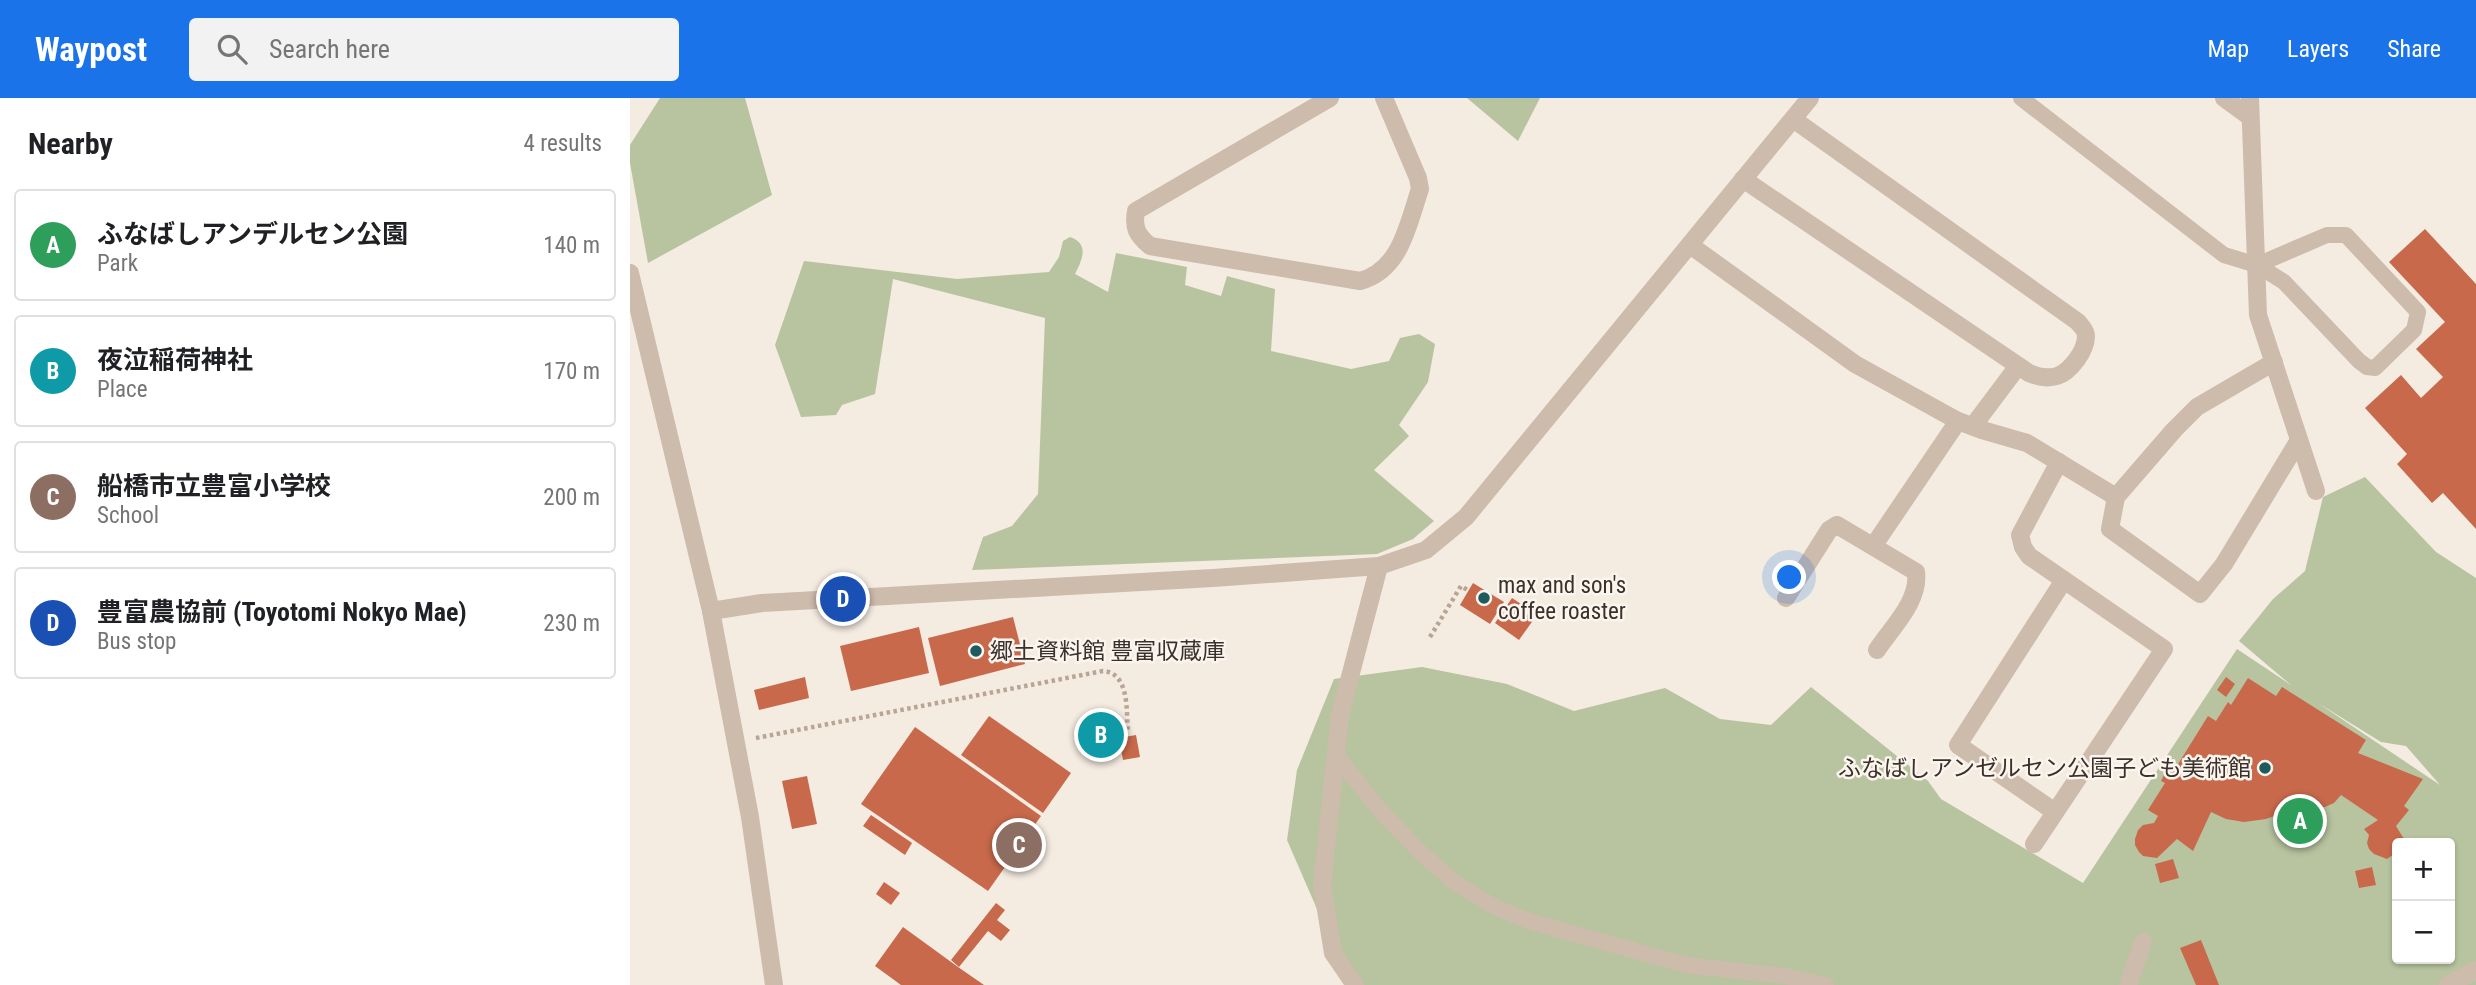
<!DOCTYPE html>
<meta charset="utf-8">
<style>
:root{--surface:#fff;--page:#f2f2f2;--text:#202124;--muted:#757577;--line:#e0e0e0;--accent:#1a73e8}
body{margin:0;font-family:"Roboto Condensed","Noto Sans JP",sans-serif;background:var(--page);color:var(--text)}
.controls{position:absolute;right:21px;bottom:21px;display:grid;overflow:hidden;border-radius:7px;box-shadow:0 2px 5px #0004}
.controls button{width:63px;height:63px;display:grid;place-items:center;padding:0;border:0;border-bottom:2px solid var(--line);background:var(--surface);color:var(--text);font:35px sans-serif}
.you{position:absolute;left:1160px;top:480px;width:24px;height:24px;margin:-18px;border:5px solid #fff;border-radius:50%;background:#1a73e8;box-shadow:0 0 0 10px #1a73e833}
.badge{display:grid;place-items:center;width:46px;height:46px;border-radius:50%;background:var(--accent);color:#fff;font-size:23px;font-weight:700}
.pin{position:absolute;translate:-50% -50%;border:4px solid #fff;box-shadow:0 2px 7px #0006}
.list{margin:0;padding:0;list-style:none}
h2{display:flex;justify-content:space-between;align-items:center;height:91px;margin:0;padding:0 28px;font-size:30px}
h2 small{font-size:23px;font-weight:400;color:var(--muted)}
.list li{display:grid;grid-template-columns:46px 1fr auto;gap:21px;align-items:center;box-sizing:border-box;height:112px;margin:0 14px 14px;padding:0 14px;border:2px solid var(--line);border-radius:7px}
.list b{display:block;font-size:26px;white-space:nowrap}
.list p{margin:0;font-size:23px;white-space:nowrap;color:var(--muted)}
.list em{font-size:23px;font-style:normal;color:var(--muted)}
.icon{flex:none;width:38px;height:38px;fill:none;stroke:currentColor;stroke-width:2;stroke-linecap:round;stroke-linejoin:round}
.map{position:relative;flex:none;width:1846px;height:887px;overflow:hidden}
header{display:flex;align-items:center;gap:42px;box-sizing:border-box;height:98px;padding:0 35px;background:var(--accent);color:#fff}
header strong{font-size:33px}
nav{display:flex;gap:38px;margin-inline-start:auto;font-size:24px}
.search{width:490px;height:63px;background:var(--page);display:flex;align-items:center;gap:18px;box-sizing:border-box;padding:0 24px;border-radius:7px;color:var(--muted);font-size:26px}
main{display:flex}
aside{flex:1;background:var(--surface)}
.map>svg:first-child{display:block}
.green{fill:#b8c4a0;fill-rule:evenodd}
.building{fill:#c8694b}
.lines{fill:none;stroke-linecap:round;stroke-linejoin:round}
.path{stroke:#b9a596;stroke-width:4.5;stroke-dasharray:3.5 3.5;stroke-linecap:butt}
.service{stroke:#cdbbac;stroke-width:16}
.pedestrian{stroke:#cdbbac;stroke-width:18}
.minor{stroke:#cdbbac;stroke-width:18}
.tertiary{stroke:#cdbbac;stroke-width:18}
.poi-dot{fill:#1f5a5e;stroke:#fbf5ee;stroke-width:2.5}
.labels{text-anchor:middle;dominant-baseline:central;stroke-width:5;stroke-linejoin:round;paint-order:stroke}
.poi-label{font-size:23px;fill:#3b302b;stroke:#fbf5ee;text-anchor:start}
</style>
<header>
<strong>Waypost</strong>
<div class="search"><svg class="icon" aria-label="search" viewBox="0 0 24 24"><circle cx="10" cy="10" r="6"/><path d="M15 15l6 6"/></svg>Search here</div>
<nav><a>Map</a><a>Layers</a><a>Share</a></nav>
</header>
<main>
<aside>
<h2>Nearby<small>4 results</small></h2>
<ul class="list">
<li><span class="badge" style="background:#2e9e5b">A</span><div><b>ふなばしアンデルセン公園</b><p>Park</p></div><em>140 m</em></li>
<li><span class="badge" style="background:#0f9aa8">B</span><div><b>夜泣稲荷神社</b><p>Place</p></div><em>170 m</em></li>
<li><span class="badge" style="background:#8d6e63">C</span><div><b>船橋市立豊富小学校</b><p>School</p></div><em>200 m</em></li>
<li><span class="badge" style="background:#1a4fb4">D</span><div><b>豊富農協前 (Toyotomi Nokyo Mae)</b><p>Bus stop</p></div><em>230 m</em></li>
</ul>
</aside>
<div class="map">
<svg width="1846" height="887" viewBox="0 0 1846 887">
<rect width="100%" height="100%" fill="#f4ebe1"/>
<g class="green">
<polygon points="30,0 115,0 142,97 18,165 0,65 0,47"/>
<polygon points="837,0 910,0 888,43"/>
<path d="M440,139c20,7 12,23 5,37l33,18 8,-39 71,14 -2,18 36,11 6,-20 48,13 -4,62 80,18 38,-8 11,-23 19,-4 16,10 -7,38 -29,43 10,11 -35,34 60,51 -21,18 -36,15 -405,16 11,-33 29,-11 26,-32 7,-176 -152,-39 -18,115 -33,11 -6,10 -35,2 -26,-72 29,-84 153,18 92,-7 10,-15 4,-16z"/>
<path d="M1735,379l71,75 40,26v407h-1126l-63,-145 10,-70 37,-91 88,-12 85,17 67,27 91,-23 55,31 51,6 40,-38 117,94 13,18 142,84 154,-234 54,36 -52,-44 34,-42 32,-28 18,-74zM1688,605l63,39 25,4 34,39zM1767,745h53v116h-53z"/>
</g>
<g class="building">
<polygon points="1795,131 1846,186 1846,431 1813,395 1802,405 1767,366 1777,356 1735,310 1771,277 1791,300 1813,279 1786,251 1815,224 1759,164"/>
<polygon points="843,485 874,504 860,526 830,507"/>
<polygon points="882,500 897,510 894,514 904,521 889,542 865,525"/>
<polygon points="383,519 395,566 310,588 298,540"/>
<polygon points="289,529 299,575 221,593 210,548"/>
<polygon points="175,579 179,600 129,612 124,592"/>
<polygon points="1596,579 1605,586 1596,599 1587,592"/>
<polygon points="1618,580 1646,598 1652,589 1736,642 1728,655 1793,681 1774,708 1779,712 1766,728 1774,741 1773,745 1767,745 1767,754 1757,761 1744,756 1739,751 1737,745 1739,737 1734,731 1748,722 1711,697 1704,705 1695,709 1684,709 1672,705 1664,711 1636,721 1614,724 1596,721 1581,714 1563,753 1547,741 1527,760 1513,758 1509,754 1505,747 1505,741 1508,732 1513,727 1524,725 1528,718 1518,712 1535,685 1531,683 1535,675 1540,679 1578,618 1586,623 1598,604 1601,607"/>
<polygon points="359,618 441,675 413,715 331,657"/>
<polygon points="285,629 411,718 358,793 231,706"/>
<polygon points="506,637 510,659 493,662 489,640"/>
<polygon points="177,678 187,726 162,731 152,683"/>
<polygon points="241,717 282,745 275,757 233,728"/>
<polygon points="1543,761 1549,780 1530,785 1525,766"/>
<polygon points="1742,769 1746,787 1729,790 1725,773"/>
<polygon points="254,784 270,795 261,807 246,796"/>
<polygon points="366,805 375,812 367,822 380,832 371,843 358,833 329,869 321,862"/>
<polygon points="273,829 328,869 354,887 271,887 245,868"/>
<polygon points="1571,842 1589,887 1566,887 1550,850"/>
</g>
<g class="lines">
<g class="path">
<polyline points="800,539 831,488 839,493"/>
<path d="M126,640l347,-67c27,2 23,40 25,60"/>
</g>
<g class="service">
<polyline points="1391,0 1594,157 1627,167"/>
<polygon points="1697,137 1716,137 1788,214 1784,232 1745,270 1737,269 1729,263 1654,184 1627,167"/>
<polyline points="706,657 748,710 790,754 827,786 865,809 902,824 1056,867 1155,878 1196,887"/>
</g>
<g class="pedestrian">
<polyline points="1498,887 1513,844"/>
<polyline points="1818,887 1846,872"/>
</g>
<g class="minor">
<path d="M700,0l-194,113c-3,17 1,24 14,35l210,35c41,-11 48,-57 60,-92l-2,-11 -34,-80"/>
<polyline points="1594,0 1620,19"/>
<polyline points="1620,0 1628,217 1686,393"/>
<path d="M1113,81l286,194c9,4 18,6 28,3 13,-4 29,-25 29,-40 0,-6 -5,-10 -8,-14l-285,-203"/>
<polyline points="1060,147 1225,266 1328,323 1352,332 1397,345 1486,399"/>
<polyline points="1644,264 1567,309 1544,332 1486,399 1480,431 1570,496 1594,466 1669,342"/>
<polyline points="1343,328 1388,268"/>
<polyline points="1244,447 1328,323"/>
<path d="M1156,500l43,-68 8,-5 79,47c4,29 -24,55 -39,78"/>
<polyline points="1425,714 1328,647 1434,482"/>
<polyline points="1404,746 1534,551 1399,458 1393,449 1390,437 1429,364"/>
<polyline points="725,887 703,855 692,787 710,617 749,468"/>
</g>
<g class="tertiary">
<polyline points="0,175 81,513 120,719 144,887"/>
<polyline points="81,513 132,505 583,480 749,468 796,452 836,419 1180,0"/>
</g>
</g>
<g class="poi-dot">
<circle cx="854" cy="500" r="7"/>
<circle cx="346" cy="553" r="7"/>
<circle cx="1635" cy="670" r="7"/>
</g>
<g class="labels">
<g class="poi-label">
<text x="868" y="487">max and son's<tspan x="868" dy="26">coffee roaster</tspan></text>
<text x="360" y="553">郷土資料館 豊富収蔵庫</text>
<text x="1621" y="670" text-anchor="end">ふなばしアンゼルセン公園子ども美術館</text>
</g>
</g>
</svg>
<div class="controls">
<button>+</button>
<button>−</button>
</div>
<div class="you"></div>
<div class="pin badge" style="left:1670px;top:723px;background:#2e9e5b">A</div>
<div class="pin badge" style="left:471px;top:637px;background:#0f9aa8">B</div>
<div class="pin badge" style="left:389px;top:747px;background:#8d6e63">C</div>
<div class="pin badge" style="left:213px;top:501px;background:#1a4fb4">D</div>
</div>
</main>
